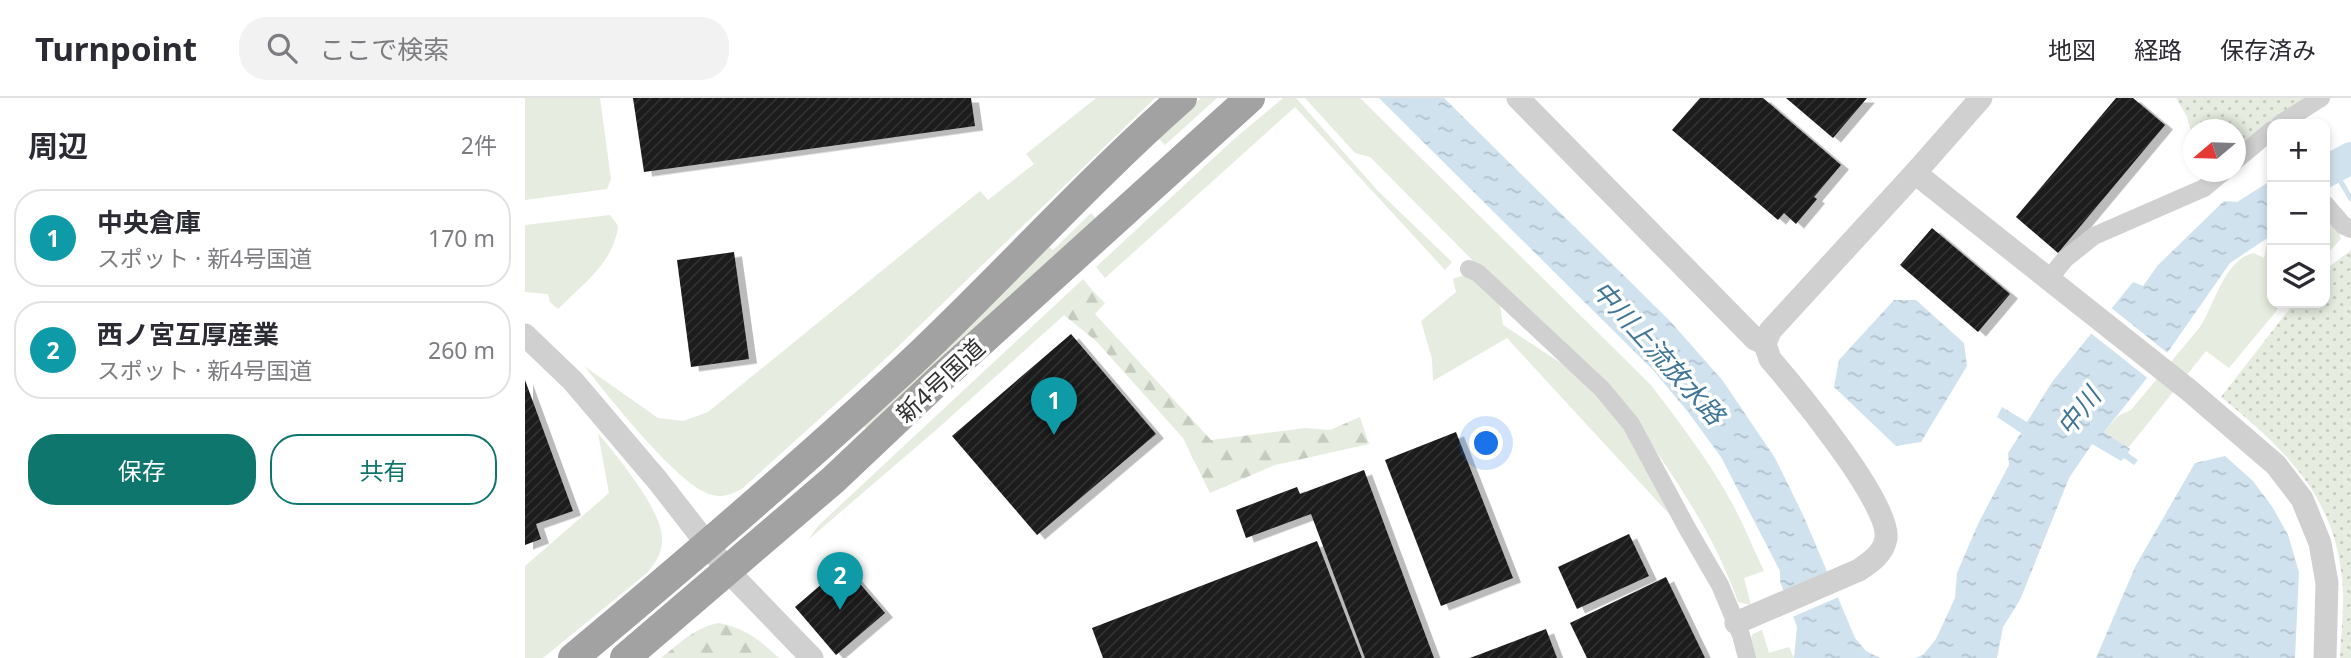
<!DOCTYPE html>
<html lang="ja">
<meta charset="utf-8">
<style>
:root{--surface:#fff;--page:#f2f2f3;--text:#2b2b33;--muted:#7c7c81;--line:#e1e1e2;--accent:#0f766e}
body{margin:0;font-family:"Noto Sans","Noto Sans JP",sans-serif;background:var(--page);color:var(--text)}
.controls{position:absolute;right:21px;top:21px;display:grid;overflow:hidden;border-radius:14px;box-shadow:0 4px 10px #0003}
.controls button{width:63px;height:63px;display:grid;place-items:center;padding:0;border:0;border-bottom:2px solid var(--line);background:var(--surface);color:var(--text);font:35px sans-serif}
.compass{position:absolute;left:1658px;top:21px;width:63px;height:63px;border-radius:50%;background:var(--surface);box-shadow:0 4px 10px #0003;rotate:251deg}
.you{position:absolute;left:962px;top:346px;width:24px;height:24px;margin:-18px;border:5px solid #fff;border-radius:50%;background:#1a73e8;box-shadow:0 0 0 10px #1a73e833}
.badge{display:grid;place-items:center;width:46px;height:46px;border-radius:50%;background:var(--accent);color:#fff;font-size:23px;font-weight:700}
.pin{position:absolute;translate:-50% -58px;filter:drop-shadow(0 2px 4px #0008)}
.pin::after{content:'';position:absolute;top:37px;width:24px;height:21px;background:inherit;clip-path:polygon(0 0,100% 0,50% 100%)}
.list{margin:0;padding:0;list-style:none}
h2{display:flex;justify-content:space-between;align-items:center;height:91px;margin:0;padding:0 28px;font-size:30px}
h2 small{font-size:23px;font-weight:400;color:var(--muted)}
.list li{display:grid;grid-template-columns:46px 1fr auto;gap:21px;align-items:center;box-sizing:border-box;height:98px;margin:0 14px 14px;padding:0 14px;border:2px solid var(--line);border-radius:28px}
.list b{display:block;font-size:26px;white-space:nowrap}
.list p{margin:0;font-size:23px;white-space:nowrap;color:var(--muted)}
.list em{font-size:23px;font-style:normal;color:var(--muted)}
.actions{display:flex;gap:14px;padding:21px 28px}
.actions a{flex:1;padding:16px 0;border:2px solid var(--accent);border-radius:28px;text-align:center;font-size:24px;color:var(--accent)}
.actions .main{background:var(--accent);color:#fff}
.icon{flex:none;width:38px;height:38px;fill:none;stroke:currentColor;stroke-width:2;stroke-linecap:round;stroke-linejoin:round}
.map{position:relative;flex:none;width:1826px;height:560px;overflow:hidden}
header{display:flex;align-items:center;gap:42px;box-sizing:border-box;height:98px;padding:0 35px;background:var(--surface);border-bottom:2px solid var(--line)}
header strong{font-size:33px}
nav{display:flex;gap:38px;margin-inline-start:auto;font-size:24px}
.search{width:490px;height:63px;background:var(--page);display:flex;align-items:center;gap:18px;box-sizing:border-box;padding:0 24px;border-radius:28px;color:var(--muted);font-size:26px}
main{display:flex}
aside{flex:1;background:var(--surface)}
.map>svg:first-child{display:block}
.green{fill:#e6ecdf}
.forest{fill:url(#forest-firs)}
.park{fill:url(#park-dots)}
.water{fill:url(#water-ripples)}
.pier{fill:#fff}
.lines{fill:none;stroke-linecap:round;stroke-linejoin:round}
.stream{stroke:#cfe2ee;stroke-width:5}
.river{stroke:#cfe2ee;stroke-width:32}
.building{fill:url(#building-hatch);filter:url(#shadow)}
.minor{stroke:#d0d0d0;stroke-width:18}
.tertiary{stroke:#d0d0d0;stroke-width:23}
.trunk{stroke:#a2a2a2;stroke-width:30}
.labels{text-anchor:middle;dominant-baseline:central;stroke-width:7;stroke-linejoin:round;paint-order:stroke}
.street-label{font-size:24px;fill:#333;stroke:#fff}
.water-label{font-size:26px;font-style:italic;fill:#3f7597;stroke:#fff}
</style>
<header>
<strong>Turnpoint</strong>
<div class="search"><svg class="icon" aria-label="search" viewBox="0 0 24 24"><circle cx="10" cy="10" r="6"/><path d="M15 15l6 6"/></svg>ここで検索</div>
<nav><a>地図</a><a>経路</a><a>保存済み</a></nav>
</header>
<main>
<aside>
<h2>周辺<small>2件</small></h2>
<ul class="list">
<li><span class="badge" style="background:#0f9aa8">1</span><div><b>中央倉庫</b><p>スポット · 新4号国道</p></div><em>170 m</em></li>
<li><span class="badge" style="background:#0f9aa8">2</span><div><b>西ノ宮互厚産業</b><p>スポット · 新4号国道</p></div><em>260 m</em></li>
</ul>
<div class="actions"><a class="main">保存</a><a>共有</a></div>
</aside>
<div class="map">
<svg width="1826" height="560" viewBox="0 0 1826 560">
<defs>
<pattern id="forest-firs" width="22" height="20" patternUnits="userSpaceOnUse" patternTransform="scale(1.75)"><rect width="22" height="20" fill="#e6ecdf"/><path d="M5 1l3.5 6h-7zM16 11l3.5 6h-7z" fill="#c6cbc0"/></pattern>
<pattern id="park-dots" width="8" height="8" patternUnits="userSpaceOnUse" patternTransform="scale(1.75)"><rect width="8" height="8" fill="#e6ecdf"/><path d="M2 2h.1M6 6h.1" fill="none" stroke="#c6cbc0" stroke-width="1.8" stroke-linecap="round"/></pattern>
<pattern id="water-ripples" width="26" height="14" patternUnits="userSpaceOnUse" patternTransform="scale(1.75)"><rect width="26" height="14" fill="#cfe2ee"/><path d="M2 4q2-2 4 0t4 0M15 11q2-2 4 0t4 0" fill="none" stroke="#b2c2cd"/></pattern>
<pattern id="building-hatch" width="6" height="6" patternUnits="userSpaceOnUse" patternTransform="scale(1.75)"><rect width="6" height="6" fill="#1a1a1a"/><path d="M-1 1l2-2M0 6l6-6M5 7l2-2" fill="none" stroke="#333"/></pattern>
<filter id="shadow"><feDropShadow dx="8" dy="4.5" stdDeviation="0" flood-color="#0004"/></filter>
</defs>
<rect width="100%" height="100%" fill="#fff"/>
<g class="green">
<polygon points="0,0 75,0 86,81 82,91 0,102"/>
<path d="M571,0h59l-274,265 -138,125c-9,5 -19,10 -30,7 -33,-6 -106,-101 -129,-129l74,52 25,3 25,-9 272,-221 8,9 46,-36 -8,-10z"/>
<polygon points="676,0 692,0 640,47 632,39"/>
<polygon points="758,0 771,0 852,92 927,164 920,172 770,9 580,180 571,169 707,43"/>
<path d="M780,0h55l290,286c28,36 56,73 78,112 14,24 24,50 36,75l-20,7 7,27 -13,-3c-22,-63 -58,-117 -96,-171l-272,-274 -15,-4z"/>
<polygon points="1800,114 1812,130 1816,141 1800,158"/>
<polygon points="566,115 575,124 342,332 337,326 519,145 528,152"/>
<path d="M85,117l8,11c-4,36 -35,58 -60,83l-8,-7 -2,-8 -23,-2v-67z"/>
<path d="M1747,142v63h11l-54,65 -23,-17 -78,97 -24,-16 14,-16 13,-6 69,-83c14,-21 25,-69 54,-74l10,5 3,-15z"/>
<polygon points="939,177 954,185 975,207 978,227 1051,275 1097,325 1144,416 982,240 908,283 907,261 896,223 931,194 928,181"/>
<polygon points="558,181 567,192 411,332 283,442 293,428"/>
<path d="M73,335c18,22 65,78 64,106 0,15 -6,23 -15,34l-104,85h-18v-92l84,-73z"/>
<polygon points="1237,532 1244,555 1264,549 1269,560 1231,560 1226,540 1228,536"/>
</g>
<g class="forest">
<polygon points="567,192 580,205 570,216 686,342 780,330 805,332 835,319 844,346 750,367 685,395 658,340 571,243 539,217"/>
<path d="M194,525c28,6 39,16 60,35h-118c18,-14 34,-31 58,-35z"/>
</g>
<g class="park">
<polygon points="1651,0 1779,0 1711,56 1710,32 1668,32 1668,40 1662,19"/>
<path d="M1826,152v408h-11c1,-27 5,-54 2,-80 -8,-84 -60,-131 -121,-181l73,-94h31v-33z"/>
</g>
<g class="water">
<polygon points="854,0 919,0 1145,223 1198,283 1250,360 1279,419 1330,540 1341,553 1355,560 1269,560 1272,529 1255,483 1255,473 1196,359 1163,314 1128,272"/>
<polygon points="1747,82 1747,137 1705,165 1645,251 1579,334 1605,351 1603,355 1613,362 1609,367 1599,360 1596,363 1567,346 1544,380 1495,502 1478,529 1472,560 1390,560 1398,557 1411,541 1430,500 1432,475 1453,426 1484,367 1483,355 1496,335 1472,319 1477,309 1502,324 1527,284 1608,184 1618,188 1633,167 1699,103 1712,104"/>
<polygon points="1369,202 1391,202 1439,245 1442,268 1396,344 1371,348 1309,289 1314,262"/>
<polygon points="1700,358 1728,383 1748,410 1763,437 1774,474 1770,560 1571,560 1611,467 1670,365"/>
</g>
<g class="pier">
<polygon points="1584,208 1645,257 1625,282 1563,233"/>
<polygon points="1305,472 1316,498 1265,520 1255,494"/>
</g>
<g class="lines">
<polyline class="stream" points="1807,69 1826,101"/>
<polyline class="river" points="1800,74 1826,60"/>
</g>
<g class="building">
<polygon points="108,0 446,0 450,28 119,74"/>
<polygon points="1175,0 1238,0 1316,67 1289,99 1292,101 1271,126 1259,115 1253,122 1147,32"/>
<polygon points="1261,0 1342,0 1308,40"/>
<polygon points="1591,0 1608,0 1640,27 1533,155 1491,119"/>
<polygon points="1407,130 1485,196 1453,234 1375,167"/>
<polygon points="209,154 224,261 166,269 152,162"/>
<polygon points="546,236 631,336 512,437 427,338"/>
<polygon points="0,282 48,413 11,426 16,441 0,447"/>
<polygon points="931,334 988,480 916,508 860,362"/>
<polygon points="839,372 909,560 840,560 786,416 721,440 711,412 772,389 775,396"/>
<polygon points="1104,436 1124,478 1052,511 1033,469"/>
<polygon points="792,443 837,560 578,560 567,530"/>
<polygon points="319,467 360,515 311,557 270,509"/>
<polygon points="1141,479 1180,560 1062,560 1045,525"/>
<polygon points="1021,531 1032,560 945,560"/>
</g>
<g class="lines">
<g class="minor">
<polyline points="1755,26 1796,0"/>
<polyline points="1710,63 1747,32"/>
<polyline points="1800,106 1819,128 1826,131"/>
<polyline points="944,171 953,175 1077,291 1106,326 1162,430 1195,487 1216,537 1222,560"/>
<polyline points="1523,182 1540,161 1569,138 1679,90 1698,74"/>
</g>
<g class="tertiary">
<polyline points="993,0 1230,241 1240,246"/>
<polyline points="1456,0 1390,75 1665,293 1751,367 1777,401 1795,445 1802,485 1800,560"/>
<polyline points="0,237 48,283 133,383 203,473 287,560"/>
<path d="M1211,525l123,-53c12,-8 25,-17 27,-32 5,-34 -91,-150 -116,-179l-5,-15 5,-13 145,-158"/>
</g>
<g class="trunk">
<path d="M48,560c115,-96 230,-194 340,-297 91,-86 175,-180 269,-263"/>
<polyline points="100,560 308,382 417,279 725,0"/>
</g>
</g>
<g class="labels">
<g class="street-label">
<text transform="translate(415 282) rotate(-43)">新4号国道</text>
</g>
<g class="water-label">
<text transform="translate(1134 254) rotate(48)">中川上流放水路</text>
<text transform="translate(1553 313) rotate(-52)">中川</text>
</g>
</g>
</svg>
<div class="controls">
<button>+</button>
<button>−</button>
<button><svg class="icon" aria-label="layers" viewBox="0 0 24 24"><path d="M12 4l9 5-9 5-9-5zM3 14l9 5 9-5"/></svg></button>
</div>
<svg class="compass" viewBox="-18 -18 36 36"><path d="M0-13l5 13h-10z" fill="#e53935"/><path d="M0 13l5-13h-10z" fill="#7c7c81"/></svg>
<div class="you"></div>
<div class="pin badge" style="left:529px;top:337px;background:#0f9aa8">1</div>
<div class="pin badge" style="left:315px;top:512px;background:#0f9aa8">2</div>
</div>
</main>
